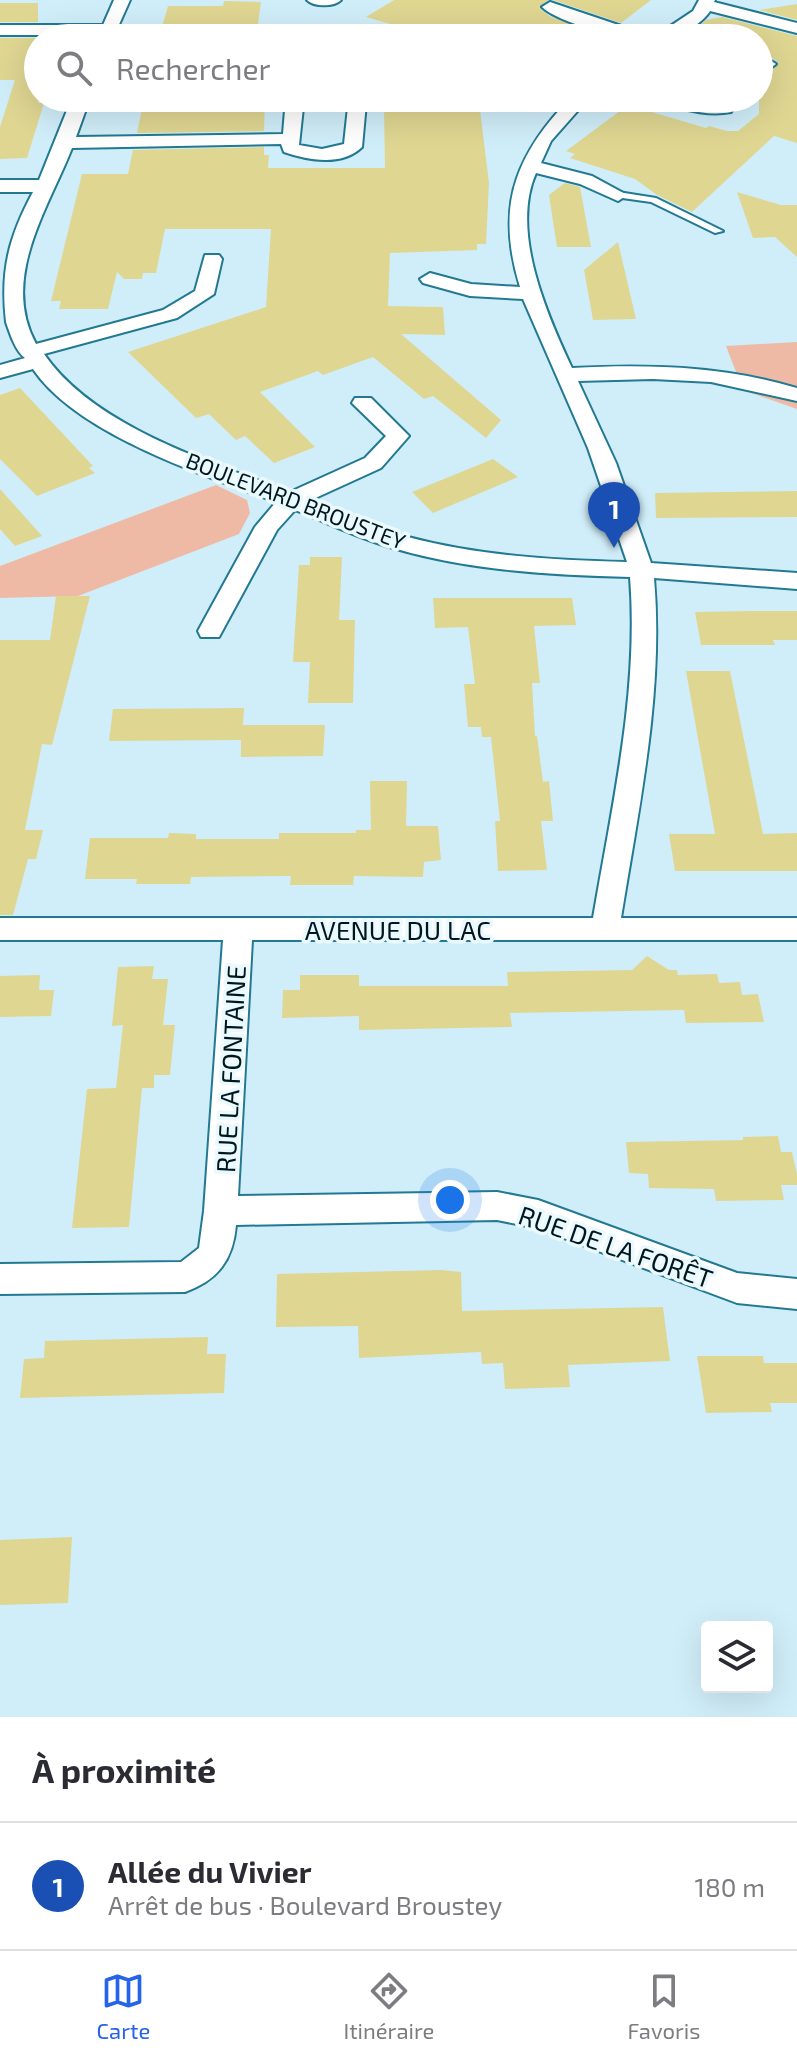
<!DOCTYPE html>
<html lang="fr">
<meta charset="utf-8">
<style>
:root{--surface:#fff;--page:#f2f2f3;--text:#2b2b33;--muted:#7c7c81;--line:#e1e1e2;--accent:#2563eb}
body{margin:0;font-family:"Exo 2",sans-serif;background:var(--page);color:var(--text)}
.controls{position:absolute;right:24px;bottom:24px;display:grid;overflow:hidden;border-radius:8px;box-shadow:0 8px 32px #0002}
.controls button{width:72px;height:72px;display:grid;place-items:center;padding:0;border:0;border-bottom:2px solid var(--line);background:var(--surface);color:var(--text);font:40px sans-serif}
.you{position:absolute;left:450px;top:1200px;width:28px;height:28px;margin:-20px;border:6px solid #fff;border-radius:50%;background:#1a73e8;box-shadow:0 0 0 12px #1a73e833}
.badge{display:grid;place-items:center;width:52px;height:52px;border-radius:50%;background:var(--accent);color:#fff;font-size:26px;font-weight:700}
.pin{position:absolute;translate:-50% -66px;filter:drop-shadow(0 2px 4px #0008)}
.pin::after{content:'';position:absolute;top:42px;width:28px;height:24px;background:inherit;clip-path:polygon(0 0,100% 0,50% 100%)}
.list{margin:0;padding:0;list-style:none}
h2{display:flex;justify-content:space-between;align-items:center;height:104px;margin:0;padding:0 32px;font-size:34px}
h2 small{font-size:26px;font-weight:400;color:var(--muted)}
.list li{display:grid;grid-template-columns:52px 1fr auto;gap:24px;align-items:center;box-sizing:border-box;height:128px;padding:0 32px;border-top:2px solid var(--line)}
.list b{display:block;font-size:30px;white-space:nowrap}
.list p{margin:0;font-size:26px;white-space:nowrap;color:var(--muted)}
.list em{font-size:26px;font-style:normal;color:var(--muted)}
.icon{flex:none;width:44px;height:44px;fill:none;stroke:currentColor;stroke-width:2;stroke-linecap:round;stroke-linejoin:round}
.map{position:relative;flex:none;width:797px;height:1717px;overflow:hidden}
.search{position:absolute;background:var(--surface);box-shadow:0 8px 32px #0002;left:24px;right:24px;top:24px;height:88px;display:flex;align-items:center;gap:20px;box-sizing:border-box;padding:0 28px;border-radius:44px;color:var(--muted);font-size:30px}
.sheet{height:232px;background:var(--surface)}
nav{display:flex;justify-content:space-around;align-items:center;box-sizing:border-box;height:112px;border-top:2px solid var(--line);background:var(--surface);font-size:22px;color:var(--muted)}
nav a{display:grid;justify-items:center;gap:4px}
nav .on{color:var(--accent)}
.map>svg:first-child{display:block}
.green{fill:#eebaa6}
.building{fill:#dfd692}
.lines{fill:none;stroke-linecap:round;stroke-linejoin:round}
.service-casing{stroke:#227992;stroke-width:4}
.minor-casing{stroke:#227992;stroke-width:4}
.service{fill:#fff;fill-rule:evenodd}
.minor{fill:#fff;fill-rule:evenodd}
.labels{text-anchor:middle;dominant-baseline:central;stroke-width:7;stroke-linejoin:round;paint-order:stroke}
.far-street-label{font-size:22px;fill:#00171e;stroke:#eaf9fe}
.street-label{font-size:26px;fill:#00171e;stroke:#eaf9fe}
</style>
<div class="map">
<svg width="797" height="1717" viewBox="0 0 797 1717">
<rect width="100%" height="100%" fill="#d0eef9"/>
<g class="green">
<polygon points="797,342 797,409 743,390 726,346"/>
<polygon points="216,485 247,500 250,513 239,534 78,596 0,598 0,566"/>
</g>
<g class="building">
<polygon points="394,0 548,0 539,8 551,17 604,35 601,38 439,38 366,17"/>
<polygon points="553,0 651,0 621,23"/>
<polygon points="224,1 261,2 256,38 159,38 168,6 223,6"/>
<rect x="0" y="3" width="38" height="19"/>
<polygon points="797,4 797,20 759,10"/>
<polygon points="722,17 797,36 797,143 774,136 692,212 657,195 635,179 570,158 575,154 566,151 628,105 706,128 709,126 727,131 738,131 759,114 759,79 779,63 770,56 759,60 759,38 731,38 696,29 706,20"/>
<polygon points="0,38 38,38 38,103 44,103 27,158 0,159 0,127 15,80 0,80"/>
<polygon points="235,98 265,98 264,131 137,133 143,104 235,104"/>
<polygon points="384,110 480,110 489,183 486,244 477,244 477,250 390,253 388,306 443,307 445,335 401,334 501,420 486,438 433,396 424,399 373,357 323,375 318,371 260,392 315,447 274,463 245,436 236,440 209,414 196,418 128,352 266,307 271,229 165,229 156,273 143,273 142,279 124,279 117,272 108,309 59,309 61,301 51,301 82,174 128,174 133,150 264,147 264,155 269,155 268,168 385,168"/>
<polygon points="565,183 580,187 591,247 557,247 549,195"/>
<polygon points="737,192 781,205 797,205 797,257 775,237 753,238"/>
<polygon points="618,242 636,319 593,320 584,270"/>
<polygon points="20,388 93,466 89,468 95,473 37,496 0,459 0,395"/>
<polygon points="493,459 518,477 433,513 412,492"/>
<polygon points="0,489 42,536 15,546 0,529"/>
<polygon points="797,491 797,517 656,518 655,493"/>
<polygon points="310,557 342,557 339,620 355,620 353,703 308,703 310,662 293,662 299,565 310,565"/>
<polygon points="56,596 90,596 52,745 42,744 25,830 43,830 36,859 28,859 13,915 0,915 0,640 50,640"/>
<polygon points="433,598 572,598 576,625 534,626 540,683 532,683 535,736 537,736 543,782 549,781 553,821 541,821 547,870 498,871 495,821 500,821 491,737 482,737 481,727 468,727 464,684 475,684 468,627 435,628"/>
<polygon points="753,611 797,611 797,640 773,640 775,645 701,645 695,612"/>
<polygon points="686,671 730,671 763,834 797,833 797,871 675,871 669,834 715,834"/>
<polygon points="244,708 243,725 325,725 323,756 241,757 241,740 109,741 113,709"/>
<polygon points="370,781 407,781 406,826 438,826 441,860 424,862 423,877 354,876 353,885 290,885 291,876 191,877 190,884 136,884 137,879 85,879 90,838 168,838 169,833 196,834 196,839 279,839 279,833 356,833 356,830 371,830"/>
<polygon points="647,956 669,970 677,970 678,975 717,974 719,983 740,982 742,995 758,994 764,1022 686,1023 684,1010 510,1013 512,1027 359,1030 359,1016 282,1018 283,990 300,990 300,975 359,975 359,986 508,986 507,972 632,970"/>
<polygon points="154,966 152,979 168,979 163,1025 175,1025 170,1075 154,1075 154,1088 142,1088 129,1227 72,1228 87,1089 116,1088 123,1025 112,1026 118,967"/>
<polygon points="40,975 39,990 54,990 51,1016 0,1017 0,976"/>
<polygon points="778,1136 781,1152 792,1152 797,1174 797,1185 781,1185 784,1200 716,1201 714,1189 649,1188 648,1174 629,1173 626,1142 743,1140 743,1137"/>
<polygon points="441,1270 461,1272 462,1311 663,1307 670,1361 568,1365 570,1387 505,1389 503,1363 482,1364 481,1352 359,1358 358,1326 276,1327 277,1274"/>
<polygon points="208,1337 207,1354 226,1354 224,1393 20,1398 24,1359 44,1358 45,1341"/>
<polygon points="697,1356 763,1356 764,1363 797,1363 797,1403 770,1403 772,1412 706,1413"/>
<polygon points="72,1537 68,1603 0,1605 0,1540"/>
</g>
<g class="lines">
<defs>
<polygon id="service" points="618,192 656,198 723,231 715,233 651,202 615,197 615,193"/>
<g id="minor">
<polygon points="114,0 130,0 113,38 97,38 98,35 0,35 0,25 103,25"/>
<path d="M307,0h34c-7,7 -27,7 -34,0z"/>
<path d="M699,0h16l-1,2 83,21v10l-87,-22c-6,10 -24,22 -35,26 -26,10 -113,-11 -133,-30l8,-5 6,2 98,33 39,-26z"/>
<polygon points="768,59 776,64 759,76 759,63"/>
<path d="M72,98h18l-14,39 207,-3 3,-36h18l-5,47 23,4 22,-5 5,-46h240l-38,43 -10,22 51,13 35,19 -9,6 -38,-17 -44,-11c-26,58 11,142 36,195 77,-4 151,-2 225,20v13l-86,-19 -58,-3 -75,2 38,82 35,100 146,10v16l-143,-11c10,114 -15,228 -33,340h176v22h-545l-14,256 259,-4 41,8 199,73 60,6v30l-60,-6 -200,-75 -40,-8 -261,5c-3,35 -18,55 -51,67l-185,2v-30l181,-2 18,-14 5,-37 19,-271h-223v-22h593c19,-112 46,-227 37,-341 -84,-2 -170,-7 -250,-33 -29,-9 -57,-23 -85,-34l-18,20 -58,107h-18l-3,-6 57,-104 21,-25c-72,-27 -198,-67 -243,-133l-33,9v-13l25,-7c-9,-6 -15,-24 -19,-36 -6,-52 3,-85 27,-130h-33v-12h39zM366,103l196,4c-50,55 -65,105 -42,180l-49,-3 -41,-11 -10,6 3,4 47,13 53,3 65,149 39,114c-74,-2 -148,-6 -219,-25 -34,-8 -65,-24 -97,-37l70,-32 28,-32 -38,-38h-16l-3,5 34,33 -21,22 -75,34c-80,-30 -196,-65 -246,-138l133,-36 37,-24 8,-35 -3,-4h-14l-10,36 -32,19 -127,34c-36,-66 12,-135 36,-196l209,-4 3,8c23,8 58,15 78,-5z"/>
<path d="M652,98l67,5 2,-5h18l-8,14c-25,5 -51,-4 -76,-10z"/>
</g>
</defs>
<use href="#service" class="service-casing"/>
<use href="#minor" class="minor-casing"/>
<use href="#service" class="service"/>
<use href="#minor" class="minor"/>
</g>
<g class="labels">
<g class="far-street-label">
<text transform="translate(296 500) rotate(21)">BOULEVARD BROUSTEY</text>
</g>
<g class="street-label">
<text x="398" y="929">AVENUE DU LAC</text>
<text transform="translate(230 1069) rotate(-87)">RUE LA FONTAINE</text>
<text transform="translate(616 1246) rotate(19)">RUE DE LA FORÊT</text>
</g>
</g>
</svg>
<div class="controls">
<button><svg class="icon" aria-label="layers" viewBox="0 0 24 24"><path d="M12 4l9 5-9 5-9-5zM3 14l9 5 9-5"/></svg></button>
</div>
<div class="you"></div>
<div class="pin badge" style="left:614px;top:548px;background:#1a4fb4">1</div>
<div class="search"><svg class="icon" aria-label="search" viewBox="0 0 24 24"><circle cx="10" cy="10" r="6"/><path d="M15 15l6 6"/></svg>Rechercher</div>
</div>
<section class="sheet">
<h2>À proximité<small></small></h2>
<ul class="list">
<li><span class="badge" style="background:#1a4fb4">1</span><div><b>Allée du Vivier</b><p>Arrêt de bus · Boulevard Broustey</p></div><em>180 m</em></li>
</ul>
</section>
<nav>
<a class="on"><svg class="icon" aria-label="map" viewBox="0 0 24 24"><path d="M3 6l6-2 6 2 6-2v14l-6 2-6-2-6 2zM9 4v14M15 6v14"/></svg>Carte</a>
<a><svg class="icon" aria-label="directions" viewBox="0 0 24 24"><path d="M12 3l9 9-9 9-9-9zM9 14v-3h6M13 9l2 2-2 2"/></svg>Itinéraire</a>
<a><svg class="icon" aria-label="saved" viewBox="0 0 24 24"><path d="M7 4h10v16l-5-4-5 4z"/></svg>Favoris</a>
</nav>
